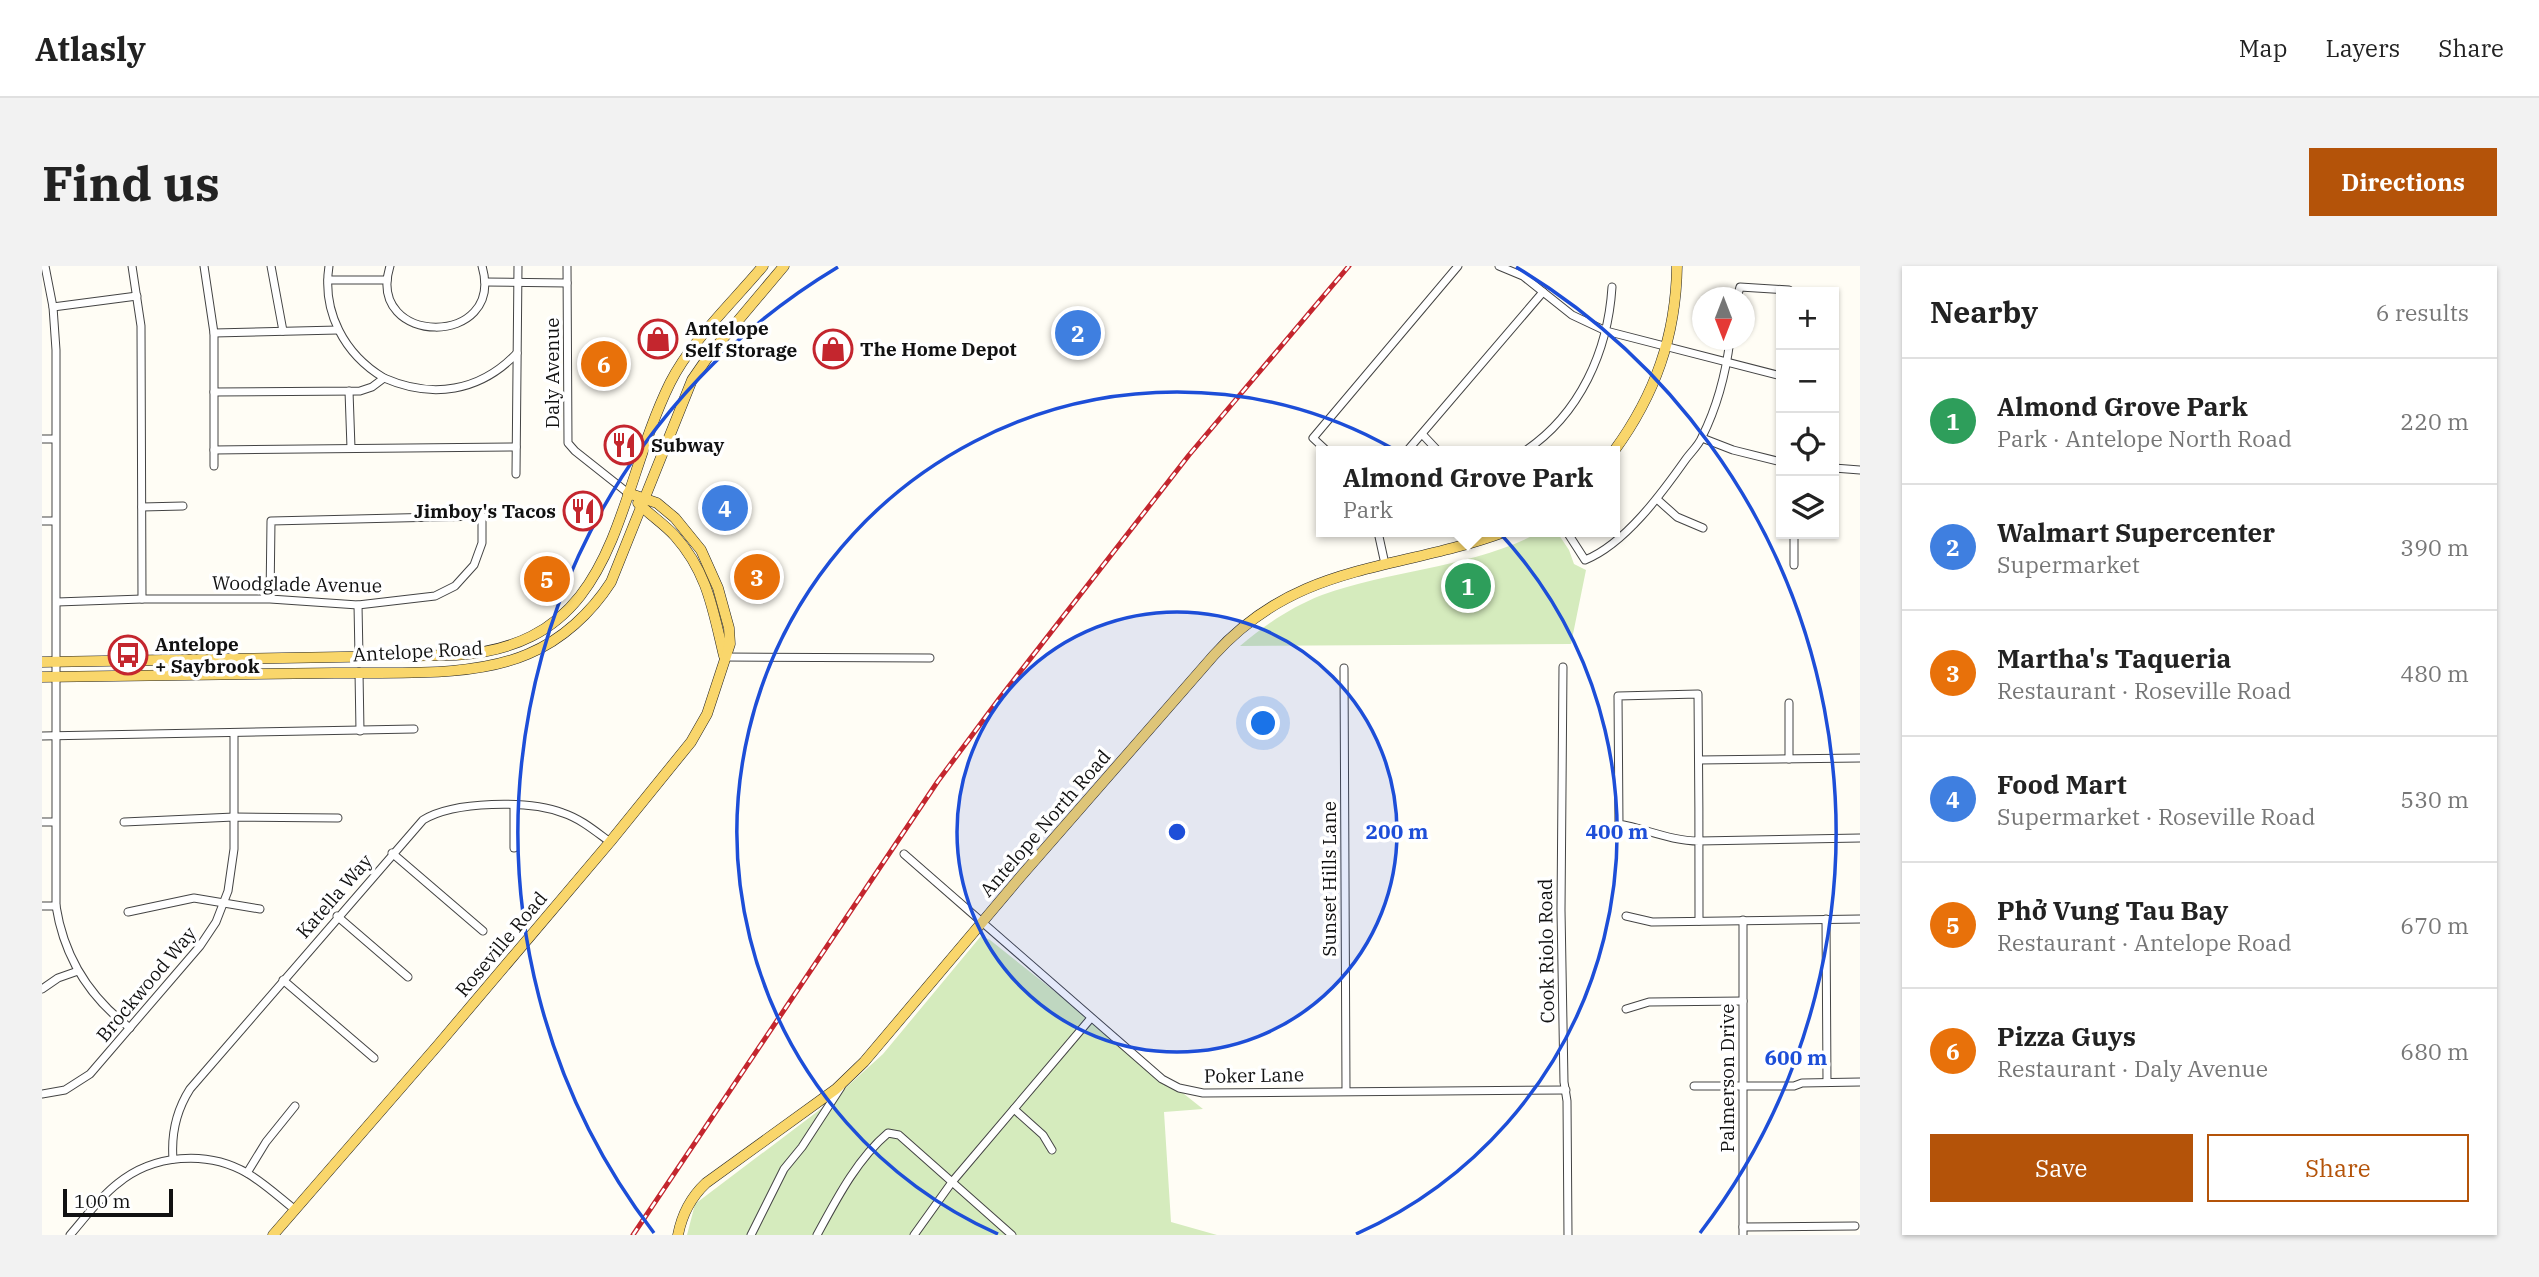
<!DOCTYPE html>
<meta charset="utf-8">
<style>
:root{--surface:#fff;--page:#f2f2f2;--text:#222;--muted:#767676;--line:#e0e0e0;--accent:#b45309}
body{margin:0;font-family:"IBM Plex Serif",serif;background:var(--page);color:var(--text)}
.controls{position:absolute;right:21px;top:21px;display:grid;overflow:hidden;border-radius:0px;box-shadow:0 2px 5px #0004}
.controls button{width:63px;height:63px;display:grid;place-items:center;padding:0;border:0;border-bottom:2px solid var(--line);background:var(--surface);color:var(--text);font:35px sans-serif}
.compass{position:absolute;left:1650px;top:21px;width:63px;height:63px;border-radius:50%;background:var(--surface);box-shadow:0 2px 5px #0004;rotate:180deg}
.scale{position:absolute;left:21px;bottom:18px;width:110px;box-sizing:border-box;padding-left:7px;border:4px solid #111;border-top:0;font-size:19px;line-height:24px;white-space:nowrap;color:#111;-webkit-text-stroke:5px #fff;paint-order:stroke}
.you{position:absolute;left:1222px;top:458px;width:24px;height:24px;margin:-18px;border:5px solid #fff;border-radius:50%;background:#1a73e8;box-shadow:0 0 0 10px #1a73e833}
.badge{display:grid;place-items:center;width:46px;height:46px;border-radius:50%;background:var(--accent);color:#fff;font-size:23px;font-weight:700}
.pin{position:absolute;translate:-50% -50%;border:4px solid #fff;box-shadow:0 2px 7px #0006}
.popup{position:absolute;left:1274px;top:180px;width:304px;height:91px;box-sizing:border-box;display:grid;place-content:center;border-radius:0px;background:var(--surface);filter:drop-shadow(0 2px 5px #0005);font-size:23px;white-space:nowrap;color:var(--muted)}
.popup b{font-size:26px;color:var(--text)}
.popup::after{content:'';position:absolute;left:50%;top:100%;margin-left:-14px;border:14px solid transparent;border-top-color:var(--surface)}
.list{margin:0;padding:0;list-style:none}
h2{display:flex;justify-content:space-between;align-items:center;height:91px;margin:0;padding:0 28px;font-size:30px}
h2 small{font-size:23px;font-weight:400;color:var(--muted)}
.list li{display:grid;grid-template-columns:46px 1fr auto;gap:21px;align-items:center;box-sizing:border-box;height:126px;padding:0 28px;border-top:2px solid var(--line)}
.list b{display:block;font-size:26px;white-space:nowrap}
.list p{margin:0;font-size:23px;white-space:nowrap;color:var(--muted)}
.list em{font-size:23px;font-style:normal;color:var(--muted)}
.actions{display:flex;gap:14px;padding:21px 28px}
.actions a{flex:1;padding:16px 0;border:2px solid var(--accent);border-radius:0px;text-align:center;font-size:24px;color:var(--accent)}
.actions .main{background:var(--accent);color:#fff}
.icon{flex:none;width:38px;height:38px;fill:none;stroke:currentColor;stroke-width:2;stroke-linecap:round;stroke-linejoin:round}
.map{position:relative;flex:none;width:1818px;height:969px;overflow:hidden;border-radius:0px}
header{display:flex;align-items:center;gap:42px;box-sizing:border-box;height:98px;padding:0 35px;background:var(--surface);border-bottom:2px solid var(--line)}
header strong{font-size:33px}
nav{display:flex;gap:38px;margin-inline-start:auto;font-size:24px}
.intro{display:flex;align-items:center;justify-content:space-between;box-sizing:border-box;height:168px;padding:0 42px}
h1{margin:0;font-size:49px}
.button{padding:18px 32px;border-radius:0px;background:var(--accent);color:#fff;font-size:24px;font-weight:700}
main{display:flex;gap:42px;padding:0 42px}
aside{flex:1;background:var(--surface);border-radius:0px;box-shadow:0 2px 5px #0004}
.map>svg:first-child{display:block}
.green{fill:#d5ebbd}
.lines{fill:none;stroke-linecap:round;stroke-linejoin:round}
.minor-casing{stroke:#444;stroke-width:9}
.major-casing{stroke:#222;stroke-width:11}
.minor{stroke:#fff;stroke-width:7}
.major{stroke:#f9d66b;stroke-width:10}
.rail-casing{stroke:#c4262e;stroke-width:5}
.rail{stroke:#fff;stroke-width:2.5;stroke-dasharray:8;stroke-linecap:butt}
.ring{fill:none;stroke:#1d4ed8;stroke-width:3.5}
.labels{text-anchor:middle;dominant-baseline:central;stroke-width:7;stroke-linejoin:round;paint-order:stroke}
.poi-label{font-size:19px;font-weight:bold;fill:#111;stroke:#fff;text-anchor:start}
.street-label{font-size:19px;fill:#111;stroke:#fff}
.centre{fill:#1d4ed8;stroke:#fff;stroke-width:3.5}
.ring-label{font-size:21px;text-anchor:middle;font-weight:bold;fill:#1d4ed8;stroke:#fff;stroke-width:7;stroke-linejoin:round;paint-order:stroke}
</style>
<header>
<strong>Atlasly</strong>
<nav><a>Map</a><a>Layers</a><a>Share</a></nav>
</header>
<div class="intro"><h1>Find us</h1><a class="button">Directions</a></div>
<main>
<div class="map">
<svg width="1818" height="969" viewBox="0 0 1818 969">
<rect width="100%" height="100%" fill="#fffdf5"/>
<g class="green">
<path d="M1498,266h17l12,18 5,14 12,6 -15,74 -331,2c25,-21 51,-39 82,-51 71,-26 151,-27 218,-63z"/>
<polygon points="939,670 948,674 1161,843 1122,846 1129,956 1175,969 645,969 653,938 788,836 841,788"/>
</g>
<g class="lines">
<defs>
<g id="minor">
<path d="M3,0l8,41 3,43v556c8,51 33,91 74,122"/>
<polyline points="90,0 99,60 100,333"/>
<polyline points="162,0 172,67 172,200"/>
<polyline points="229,0 241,65"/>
<path d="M287,0c-7,46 15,88 55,112"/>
<path d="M348,0c-25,81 116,82 92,0"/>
<polyline points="525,0 526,177 533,185 586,227"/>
<polyline points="1457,0 1481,10 1530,49 1564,65 1739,110"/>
<polyline points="286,14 345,14"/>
<polyline points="443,16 525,17"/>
<polyline points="1695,32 1698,21 1747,24"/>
<polyline points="11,41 95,30"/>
<polyline points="172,67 296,64"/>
<polyline points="307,125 309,182"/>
<path d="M172,126l146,-1 12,-4 12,-9c48,21 96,14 133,-25"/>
<polyline points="1381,169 1396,185"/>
<polyline points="1660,172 1691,184 1739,196"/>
<polyline points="0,173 13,173"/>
<polyline points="172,184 474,181"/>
<polyline points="1285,185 1271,172 1416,0"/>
<polyline points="1365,185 1501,26"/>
<path d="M1483,185c55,-37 83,-100 87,-164"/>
<polyline points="1792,202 1818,204"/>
<polyline points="474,208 476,0"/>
<polyline points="1616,234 1635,251 1661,262"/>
<polyline points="100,241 141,240"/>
<polyline points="0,255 13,255"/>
<polyline points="1336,266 1343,298"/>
<path d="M1525,266l18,28c40,-16 77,-67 101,-101 5,-7 13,-14 16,-22 15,-30 24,-65 28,-97"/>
<polyline points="1752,268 1752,299"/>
<polyline points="15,336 100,333 228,333 316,339 393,330 413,320 432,299 440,277 440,250 229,255 228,333"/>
<polyline points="316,339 317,391"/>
<polyline points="682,391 888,392"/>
<polyline points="1521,401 1519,644 1522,816 1525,835 1526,969"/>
<polyline points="1302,402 1304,824"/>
<polyline points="317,406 318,465"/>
<polyline points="1747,437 1747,493"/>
<polyline points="0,470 372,463"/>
<polyline points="1657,494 1818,492"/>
<polyline points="0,556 13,556"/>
<polyline points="82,556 192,551 296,552"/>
<polyline points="472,582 472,540"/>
<polyline points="350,587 441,665"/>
<polyline points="862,588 1120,813 1137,822 1161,827 1524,824"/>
<polyline points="0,640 14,640"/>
<polyline points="86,646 152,632 218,643"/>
<polyline points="295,650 366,711"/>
<polyline points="1584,650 1610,656 1818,653"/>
<polyline points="1784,653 1785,816"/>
<polyline points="1701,654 1701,969"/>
<path d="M1657,655c0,-76 0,-151 -1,-227l-80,2 1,128c27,5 52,17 80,17l161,-3"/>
<polyline points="241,714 332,792"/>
<polyline points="0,723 16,712 36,705"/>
<polyline points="1584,743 1607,736 1701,735"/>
<polyline points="1652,820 1752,820 1760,817 1818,816"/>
<polyline points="0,828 23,824 48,808 158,680 174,656 186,625 192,583 192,468"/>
<polyline points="972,843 1001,869 1010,884"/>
<path d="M131,893c-2,-26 3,-48 17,-70l233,-269c31,-19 106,-20 140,-7 18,6 32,18 47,29"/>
<polyline points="205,907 224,876 253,840"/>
<polyline points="1701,961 1813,960"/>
<path d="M28,969c15,-17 29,-37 47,-51 36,-30 90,-34 130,-11 17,10 32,24 47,36"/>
<polyline points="709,969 742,903 760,881 799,821"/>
<path d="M775,969c19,-35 40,-76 71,-102l11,2 113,100"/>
<polyline points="872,969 910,916 1049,752"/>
</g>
<g id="major">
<path d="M1572,185c41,-56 62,-115 63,-185"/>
<path d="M596,237c12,12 26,21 37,33 33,37 38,75 49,120"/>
<path d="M0,396l414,-7c164,-10 157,-156 214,-272 21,-42 63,-81 93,-117"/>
<path d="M0,411c97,-1 194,-3 292,-4 59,-1 139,5 194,-19 34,-14 63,-41 83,-72l81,-202 18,-26 74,-88"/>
<polyline points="231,969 396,779 568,576 649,476 665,448 688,378 687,362 676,322 659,284 633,252 615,237 586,227"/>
<path d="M636,969c4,-21 12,-37 28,-52l130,-94 28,-27 158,-187 192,-220c85,-94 182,-83 290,-123"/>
</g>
</defs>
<use href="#minor" class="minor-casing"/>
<use href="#major" class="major-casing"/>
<use href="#minor" class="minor"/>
<use href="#major" class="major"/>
<defs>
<polyline id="rail" points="591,969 896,515 957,433 1147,189 1307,0"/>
</defs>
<use href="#rail" class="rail-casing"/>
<use href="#rail" class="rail"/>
</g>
<circle cx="1135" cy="566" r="220" fill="#1d4ed8" fill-opacity=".12"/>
<g class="ring">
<circle cx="1135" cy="566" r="220"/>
<path d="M956 968A440 440 0 1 1 1314 968"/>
<path d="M612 967A659 659 0 0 1 796 1M1474 1A659 659 0 0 1 1658 967"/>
</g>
<defs>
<symbol id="shop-ring" viewBox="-11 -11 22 22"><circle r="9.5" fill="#fff" stroke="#c4262e" stroke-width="1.5"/><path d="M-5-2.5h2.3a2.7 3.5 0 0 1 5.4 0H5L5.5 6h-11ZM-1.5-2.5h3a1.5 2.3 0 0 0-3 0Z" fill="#c4262e"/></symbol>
<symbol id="restaurant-ring" viewBox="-11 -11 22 22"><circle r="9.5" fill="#fff" stroke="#c4262e" stroke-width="1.5"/><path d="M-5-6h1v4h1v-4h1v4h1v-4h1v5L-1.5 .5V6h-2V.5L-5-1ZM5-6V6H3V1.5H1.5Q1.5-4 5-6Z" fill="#c4262e"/></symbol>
<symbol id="bus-ring" viewBox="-11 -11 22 22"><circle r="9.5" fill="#fff" stroke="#c4262e" stroke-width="1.5"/><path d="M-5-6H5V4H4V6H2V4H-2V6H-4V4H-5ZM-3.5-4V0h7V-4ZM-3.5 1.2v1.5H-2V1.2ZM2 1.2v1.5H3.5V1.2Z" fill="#c4262e"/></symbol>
</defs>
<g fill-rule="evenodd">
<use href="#shop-ring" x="594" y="51" width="44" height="44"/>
<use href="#shop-ring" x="769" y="61" width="44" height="44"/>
<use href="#restaurant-ring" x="560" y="157" width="44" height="44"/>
<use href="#restaurant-ring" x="519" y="223" width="44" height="44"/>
<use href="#bus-ring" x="64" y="367" width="44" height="44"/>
</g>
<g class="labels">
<g class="poi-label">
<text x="643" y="62">Antelope<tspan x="643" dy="22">Self Storage</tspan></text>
<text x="818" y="83">The Home Depot</text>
<text x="609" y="179">Subway</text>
<text x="514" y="245" text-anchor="end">Jimboy's Tacos</text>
<text x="113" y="378">Antelope<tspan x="113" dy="22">+ Saybrook</tspan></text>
</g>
<g class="street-label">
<text transform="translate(510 107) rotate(-90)">Daly Avenue</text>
<text transform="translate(255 318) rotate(1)">Woodglade Avenue</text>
<text transform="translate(376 385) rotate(-3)">Antelope Road</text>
<text transform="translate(1003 557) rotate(-49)">Antelope North Road</text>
<text transform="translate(1287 613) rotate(-90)">Sunset Hills Lane</text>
<text transform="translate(292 630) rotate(-49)">Katella Way</text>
<text transform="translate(459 678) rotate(-50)">Roseville Road</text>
<text transform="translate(1504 685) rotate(-91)">Cook Riolo Road</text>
<text transform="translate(104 718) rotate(-50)">Brockwood Way</text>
<text transform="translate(1212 809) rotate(-1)">Poker Lane</text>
<text transform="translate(1685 812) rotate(-90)">Palmerson Drive</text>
</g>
</g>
<circle cx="1135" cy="566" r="10" class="centre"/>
<g class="ring-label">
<text x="1355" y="573">200 m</text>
<text x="1575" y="573">400 m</text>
<text x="1754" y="799">600 m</text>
</g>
</svg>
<div class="controls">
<button>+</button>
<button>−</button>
<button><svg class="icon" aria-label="locate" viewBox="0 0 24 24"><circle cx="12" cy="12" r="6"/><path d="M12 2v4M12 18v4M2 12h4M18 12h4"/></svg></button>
<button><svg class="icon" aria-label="layers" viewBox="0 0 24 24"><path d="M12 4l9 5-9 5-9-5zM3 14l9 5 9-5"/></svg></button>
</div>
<svg class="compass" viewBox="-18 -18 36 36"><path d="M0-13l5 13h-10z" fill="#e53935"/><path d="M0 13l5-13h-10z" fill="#767676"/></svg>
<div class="scale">100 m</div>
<div class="you"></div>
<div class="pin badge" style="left:1426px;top:320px;background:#2e9e5b">1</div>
<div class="popup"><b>Almond Grove Park</b>Park</div>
<div class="pin badge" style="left:1036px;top:67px;background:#3f7fe0">2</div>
<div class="pin badge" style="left:715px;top:311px;background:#e8710a">3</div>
<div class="pin badge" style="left:683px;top:242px;background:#3f7fe0">4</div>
<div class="pin badge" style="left:505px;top:313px;background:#e8710a">5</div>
<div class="pin badge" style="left:562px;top:98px;background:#e8710a">6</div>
</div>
<aside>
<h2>Nearby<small>6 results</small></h2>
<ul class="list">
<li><span class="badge" style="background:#2e9e5b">1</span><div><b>Almond Grove Park</b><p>Park · Antelope North Road</p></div><em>220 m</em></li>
<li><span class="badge" style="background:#3f7fe0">2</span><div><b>Walmart Supercenter</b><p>Supermarket</p></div><em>390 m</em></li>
<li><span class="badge" style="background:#e8710a">3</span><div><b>Martha's Taqueria</b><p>Restaurant · Roseville Road</p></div><em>480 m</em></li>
<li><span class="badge" style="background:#3f7fe0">4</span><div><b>Food Mart</b><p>Supermarket · Roseville Road</p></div><em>530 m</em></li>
<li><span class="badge" style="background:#e8710a">5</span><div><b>Phở Vung Tau Bay</b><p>Restaurant · Antelope Road</p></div><em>670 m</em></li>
<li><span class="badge" style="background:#e8710a">6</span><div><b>Pizza Guys</b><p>Restaurant · Daly Avenue</p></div><em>680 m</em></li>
</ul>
<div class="actions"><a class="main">Save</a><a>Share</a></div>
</aside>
</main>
